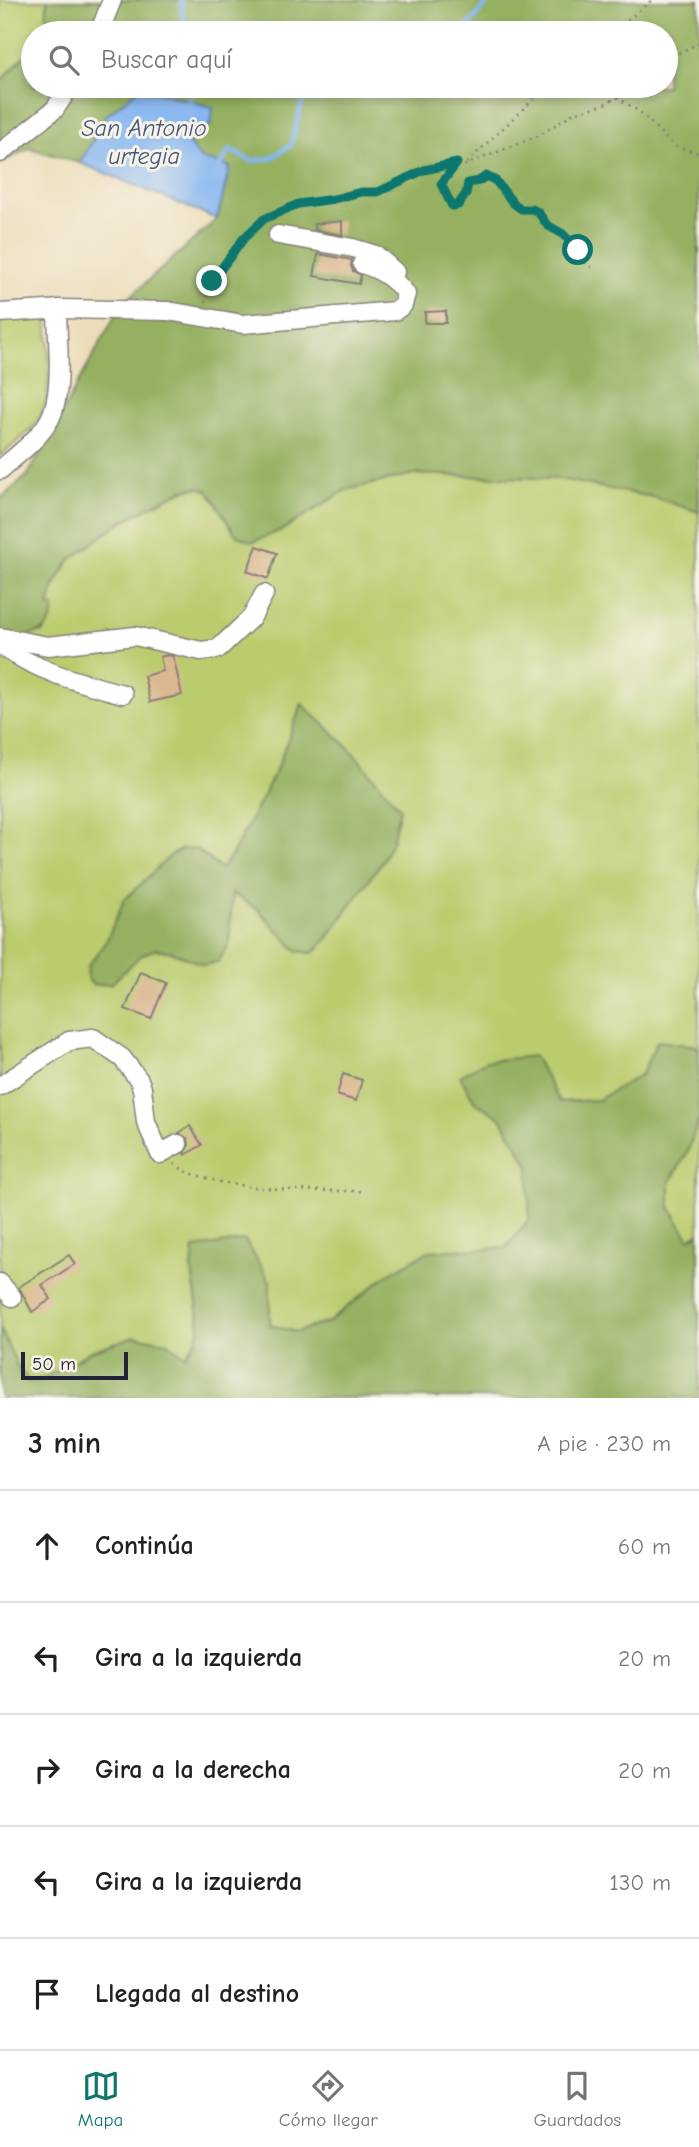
<!DOCTYPE html>
<html lang="es">
<meta charset="utf-8">
<style>
:root{--surface:#fff;--page:#f6f6f6;--text:#202124;--muted:#757577;--line:#e0e0e0;--accent:#0f766e}
body{margin:0;font-family:"Comic Neue",sans-serif;background:var(--page);color:var(--text)}
.scale{position:absolute;left:21px;bottom:18px;width:107px;box-sizing:border-box;padding-left:7px;border:4px solid #22223b;border-top:0;font-size:19px;line-height:24px;white-space:nowrap;color:#22223b;-webkit-text-stroke:5px #f7f3e8;paint-order:stroke}
.stop{position:absolute;width:21px;height:21px;margin:-16px;border:5px solid #0f766e;border-radius:50%;background:#fff}
.stop.end{background:#0f766e;border-color:#fff;box-shadow:0 2px 7px #0008}
.list{margin:0;padding:0;list-style:none}
h2{display:flex;justify-content:space-between;align-items:center;height:91px;margin:0;padding:0 28px;font-size:30px}
h2 small{font-size:23px;font-weight:400;color:var(--muted)}
.list li{display:grid;grid-template-columns:46px 1fr auto;gap:21px;align-items:center;box-sizing:border-box;height:112px;padding:0 28px;border-top:2px solid var(--line)}
.list b{display:block;font-size:26px;white-space:nowrap}
.list em{font-size:23px;font-style:normal;color:var(--muted)}
.icon{flex:none;width:38px;height:38px;fill:none;stroke:currentColor;stroke-width:2;stroke-linecap:round;stroke-linejoin:round}
.map{position:relative;flex:none;width:699px;height:1398px;overflow:hidden}
.search{position:absolute;background:var(--surface);box-shadow:0 4px 10px #0003;left:21px;right:21px;top:21px;height:77px;display:flex;align-items:center;gap:18px;box-sizing:border-box;padding:0 24px;border-radius:38px;color:var(--muted);font-size:26px}
.sheet{height:651px;background:var(--surface)}
nav{display:flex;justify-content:space-around;align-items:center;box-sizing:border-box;height:98px;border-top:2px solid var(--line);background:var(--surface);font-size:19px;color:var(--muted)}
nav a{display:grid;justify-items:center;gap:4px}
nav .on{color:var(--accent)}
.map>svg:first-child{display:block}
.green{fill:#bbcc6e;stroke:#6e7754;stroke-width:2;fill-rule:evenodd}
.forest{fill:#94b061;stroke:#5b694e;stroke-width:2}
.water{fill:#85b6f1;stroke:#546c96;stroke-width:2}
.lines{fill:none;stroke-linecap:round;stroke-linejoin:round}
.stream{stroke:#85b6f1;stroke-width:4.5}
.building{fill:#dab78f}
.minor-casing{stroke:#87807a;stroke-width:21}
.path{stroke:#87807a;stroke-width:2.5;stroke-dasharray:2 5;stroke-linecap:butt}
.minor{stroke:#fff;stroke-width:18}
.route{stroke:#0f766e;stroke-width:9}
.labels{text-anchor:middle;dominant-baseline:central;stroke-width:6;stroke-linejoin:round;paint-order:stroke}
.water-label{font-size:24px;font-style:italic;fill:#45567b;stroke:#f7f3e8}
</style>
<div class="map">
<svg width="699" height="1398" viewBox="0 0 699 1398">
<rect width="100%" height="100%" fill="#f7f3e8"/>
<filter id="ink" filterUnits="userSpaceOnUse"><feTurbulence type="fractalNoise" baseFrequency=".0143" numOctaves="2"/><feDisplacementMap in="SourceGraphic" scale="14" xChannelSelector="R" yChannelSelector="G"/><feConvolveMatrix kernelMatrix="1 2 1 2 8 2 1 2 1" color-interpolation-filters="sRGB"/></filter>
<filter id="wash" filterUnits="userSpaceOnUse"><feTurbulence type="fractalNoise" baseFrequency=".00686" numOctaves="4" result="noise"/><feDisplacementMap in="SourceGraphic" scale="28" xChannelSelector="R" yChannelSelector="G"/><feGaussianBlur stdDeviation="1.57" result="paint"/><feColorMatrix in="noise" values="0 0 0 0 0 0 0 0 0 0 0 0 0 0 0 0 0 1.4 0 .05"/><feComposite in="paint" operator="in"/></filter>
<g filter="url(#wash)">
<rect width="100%" height="100%" fill="#ecddba"/>
<g class="green">
<polygon points="0,0 47,0 47,32 33,33 33,47 0,82"/>
<path d="M47,313c1,29 8,85 -10,109 -9,13 -25,23 -37,34v-139z"/>
<path d="M413,474l147,5 97,19 42,14v540l-3,-6 -38,-5 -16,33 -44,26 -38,2h-85l26,15 28,49v54l-23,28 -77,3 -41,23 -59,48 -33,10 -26,-7v-44l-78,-11 8,55 -3,13 -12,18 -18,-14 -76,9 -48,28 -13,2 -10,-9 -20,-44v-690l44,-6 10,-25h-5c4,-17 9,-36 22,-48 17,-17 115,-83 136,-69 7,4 23,35 29,44l46,-4 64,-40zM302,704l81,156 -58,81 -12,12 -16,-2 -38,-41 -28,-17 -2,51 -25,21 -31,-13 -17,-3 -15,5 -53,12 19,-26 17,-40 72,-51 25,20 10,-12 44,-84z"/>
<polygon points="699,1118 699,1233 689,1239 670,1207 670,1182 688,1151"/>
</g>
<g class="forest">
<path d="M47,0h652v512l-42,-14 -97,-19 -147,-5 -67,16 -64,40 -30,12 -16,-7 -28,-45 -10,-3 -16,3 -61,32 -51,38 -15,24 -6,22 5,1c-2,33 -27,27 -54,31v-139l28,-24 93,-170 96,-86 13,-51 -29,-9 -13,-17 23,-18 -104,-9 -27,48 -50,-15 -30,15v-81l33,-35v39h633v-53h-620z"/>
<polygon points="302,704 348,747 400,808 392,842 383,860 325,941 313,953 297,951 259,910 232,893 229,944 218,962 204,965 173,952 156,949 141,955 111,984 93,985 87,978 88,966 107,940 124,900 171,855 182,849 196,849 221,869 231,857 275,773"/>
<polygon points="657,1041 696,1046 699,1052 699,1118 688,1151 670,1182 670,1207 689,1239 699,1233 699,1398 0,1398 0,1328 20,1372 30,1381 43,1379 91,1351 135,1336 167,1342 185,1356 197,1338 200,1325 192,1269 194,1248 245,1240 270,1281 270,1325 296,1332 329,1322 388,1274 429,1251 506,1248 529,1220 529,1166 501,1118 475,1102 460,1076 486,1061 534,1056 560,1102 598,1100 642,1074"/>
</g>
<polygon class="water" points="140,88 213,107 211,124 188,142 201,159 230,167 217,219 80,163 107,115"/>
<g class="lines">
<g class="stream">
<polyline points="181,0 184,33"/>
<polyline points="462,33 490,0"/>
<polyline points="189,100 191,86"/>
<polyline points="220,165 230,150 252,161 271,158 291,145 303,99 317,86"/>
</g>
</g>
<g id="blocks">
<g class="building">
<polygon points="342,221 342,235 315,230 314,224"/>
<polygon points="318,254 352,260 351,266 353,271 361,275 359,284 314,276"/>
<polygon points="446,311 446,323 425,323 425,312"/>
<polygon points="257,546 277,553 268,579 247,571"/>
<polygon points="168,655 173,656 182,695 150,702 144,676 163,671 160,657"/>
<polygon points="141,972 166,983 151,1019 125,1009"/>
<polygon points="343,1074 362,1080 356,1101 337,1095"/>
<polygon points="190,1126 202,1145 185,1155 184,1153 189,1145 188,1139 179,1133"/>
<polygon points="69,1255 75,1264 42,1285 51,1299 32,1312 19,1287"/>
</g>
</g>
</g>
<g filter="url(#ink)">
<use href="#blocks" fill-opacity="0" stroke="#87807a" stroke-width="2"/>
<g class="lines">
<defs>
<g id="minor">
<polyline points="99,33 112,0"/>
<polyline points="0,153 55,109 70,86"/>
<polyline points="278,235 353,248 376,255 395,272"/>
<path d="M0,313l62,-4 106,2 75,13 152,-13 8,-6 3,-11c-11,-15 -26,-25 -44,-30"/>
<path d="M0,470c16,-14 35,-28 47,-46 18,-26 10,-84 10,-115"/>
<polyline points="0,637 48,646 135,636 201,651 218,649 252,617 264,594"/>
<path d="M0,645c38,27 79,37 123,49"/>
<polyline points="0,1086 69,1041 93,1038 122,1058 139,1080 142,1088 146,1122 160,1154 178,1144"/>
<polyline points="0,1283 12,1297"/>
</g>
</defs>
<use href="#minor" class="minor-casing"/>
<g class="path">
<polyline points="611,33 652,0"/>
<polyline points="666,59 699,43"/>
<polyline points="617,97 641,113 674,146 699,153"/>
<path d="M457,163l-16,21 10,22 7,-1 8,-12 2,-10 11,-1 7,-6c15,7 19,20 31,30 7,5 14,1 21,6 4,4 5,10 9,14 6,4 14,6 19,11 11,11 16,27 29,32"/>
<path d="M467,163c26,-27 54,-50 79,-77"/>
<polyline points="205,303 212,280 244,238 264,220 298,204 334,199 361,193 378,193 424,171 457,163 465,165 538,136 573,113 603,105 617,97 629,86"/>
<path d="M174,1164c38,28 140,27 187,27"/>
</g>
<use href="#minor" class="minor"/>
</g>
</g>
<g class="lines" filter="url(#ink)">
<polyline class="route" points="212,281 244,238 264,219 298,204 334,199 361,192 378,192 424,170 457,163 441,184 452,206 458,205 466,194 468,183 479,181 486,176 496,181 513,203 521,209 532,209 538,212 547,225 563,234 578,250"/>
</g>
<g class="labels">
<g class="water-label">
<text x="144" y="128">San Antonio<tspan x="144" dy="28">urtegia</tspan></text>
</g>
</g>
</svg>
<div class="scale">50 m</div>
<div class="stop" style="left:578px;top:250px"></div>
<div class="stop end" style="left:212px;top:281px"></div>
<div class="search"><svg class="icon" aria-label="search" viewBox="0 0 24 24"><circle cx="10" cy="10" r="6"/><path d="M15 15l6 6"/></svg>Buscar aquí</div>
</div>
<section class="sheet">
<h2>3 min<small>A pie · 230 m</small></h2>
<ul class="list">
<li><svg class="icon" aria-label="ahead" viewBox="0 0 24 24"><path d="M12 20V5M6 11l6-6 6 6"/></svg><div><b>Continúa</b></div><em>60 m</em></li>
<li><svg class="icon" aria-label="left" viewBox="0 0 24 24"><path d="M17 20v-9H6M10 6l-5 5 5 5"/></svg><div><b>Gira a la izquierda</b></div><em>20 m</em></li>
<li><svg class="icon" aria-label="right" viewBox="0 0 24 24"><path d="M7 20v-9h11M14 6l5 5-5 5"/></svg><div><b>Gira a la derecha</b></div><em>20 m</em></li>
<li><svg class="icon" aria-label="left" viewBox="0 0 24 24"><path d="M17 20v-9H6M10 6l-5 5 5 5"/></svg><div><b>Gira a la izquierda</b></div><em>130 m</em></li>
<li><svg class="icon" aria-label="arrive" viewBox="0 0 24 24"><path d="M6 21V4h12l-3 4 3 4H6"/></svg><div><b>Llegada al destino</b></div></li>
</ul>
</section>
<nav>
<a class="on"><svg class="icon" aria-label="map" viewBox="0 0 24 24"><path d="M3 6l6-2 6 2 6-2v14l-6 2-6-2-6 2zM9 4v14M15 6v14"/></svg>Mapa</a>
<a><svg class="icon" aria-label="directions" viewBox="0 0 24 24"><path d="M12 3l9 9-9 9-9-9zM9 14v-3h6M13 9l2 2-2 2"/></svg>Cómo llegar</a>
<a><svg class="icon" aria-label="saved" viewBox="0 0 24 24"><path d="M7 4h10v16l-5-4-5 4z"/></svg>Guardados</a>
</nav>
